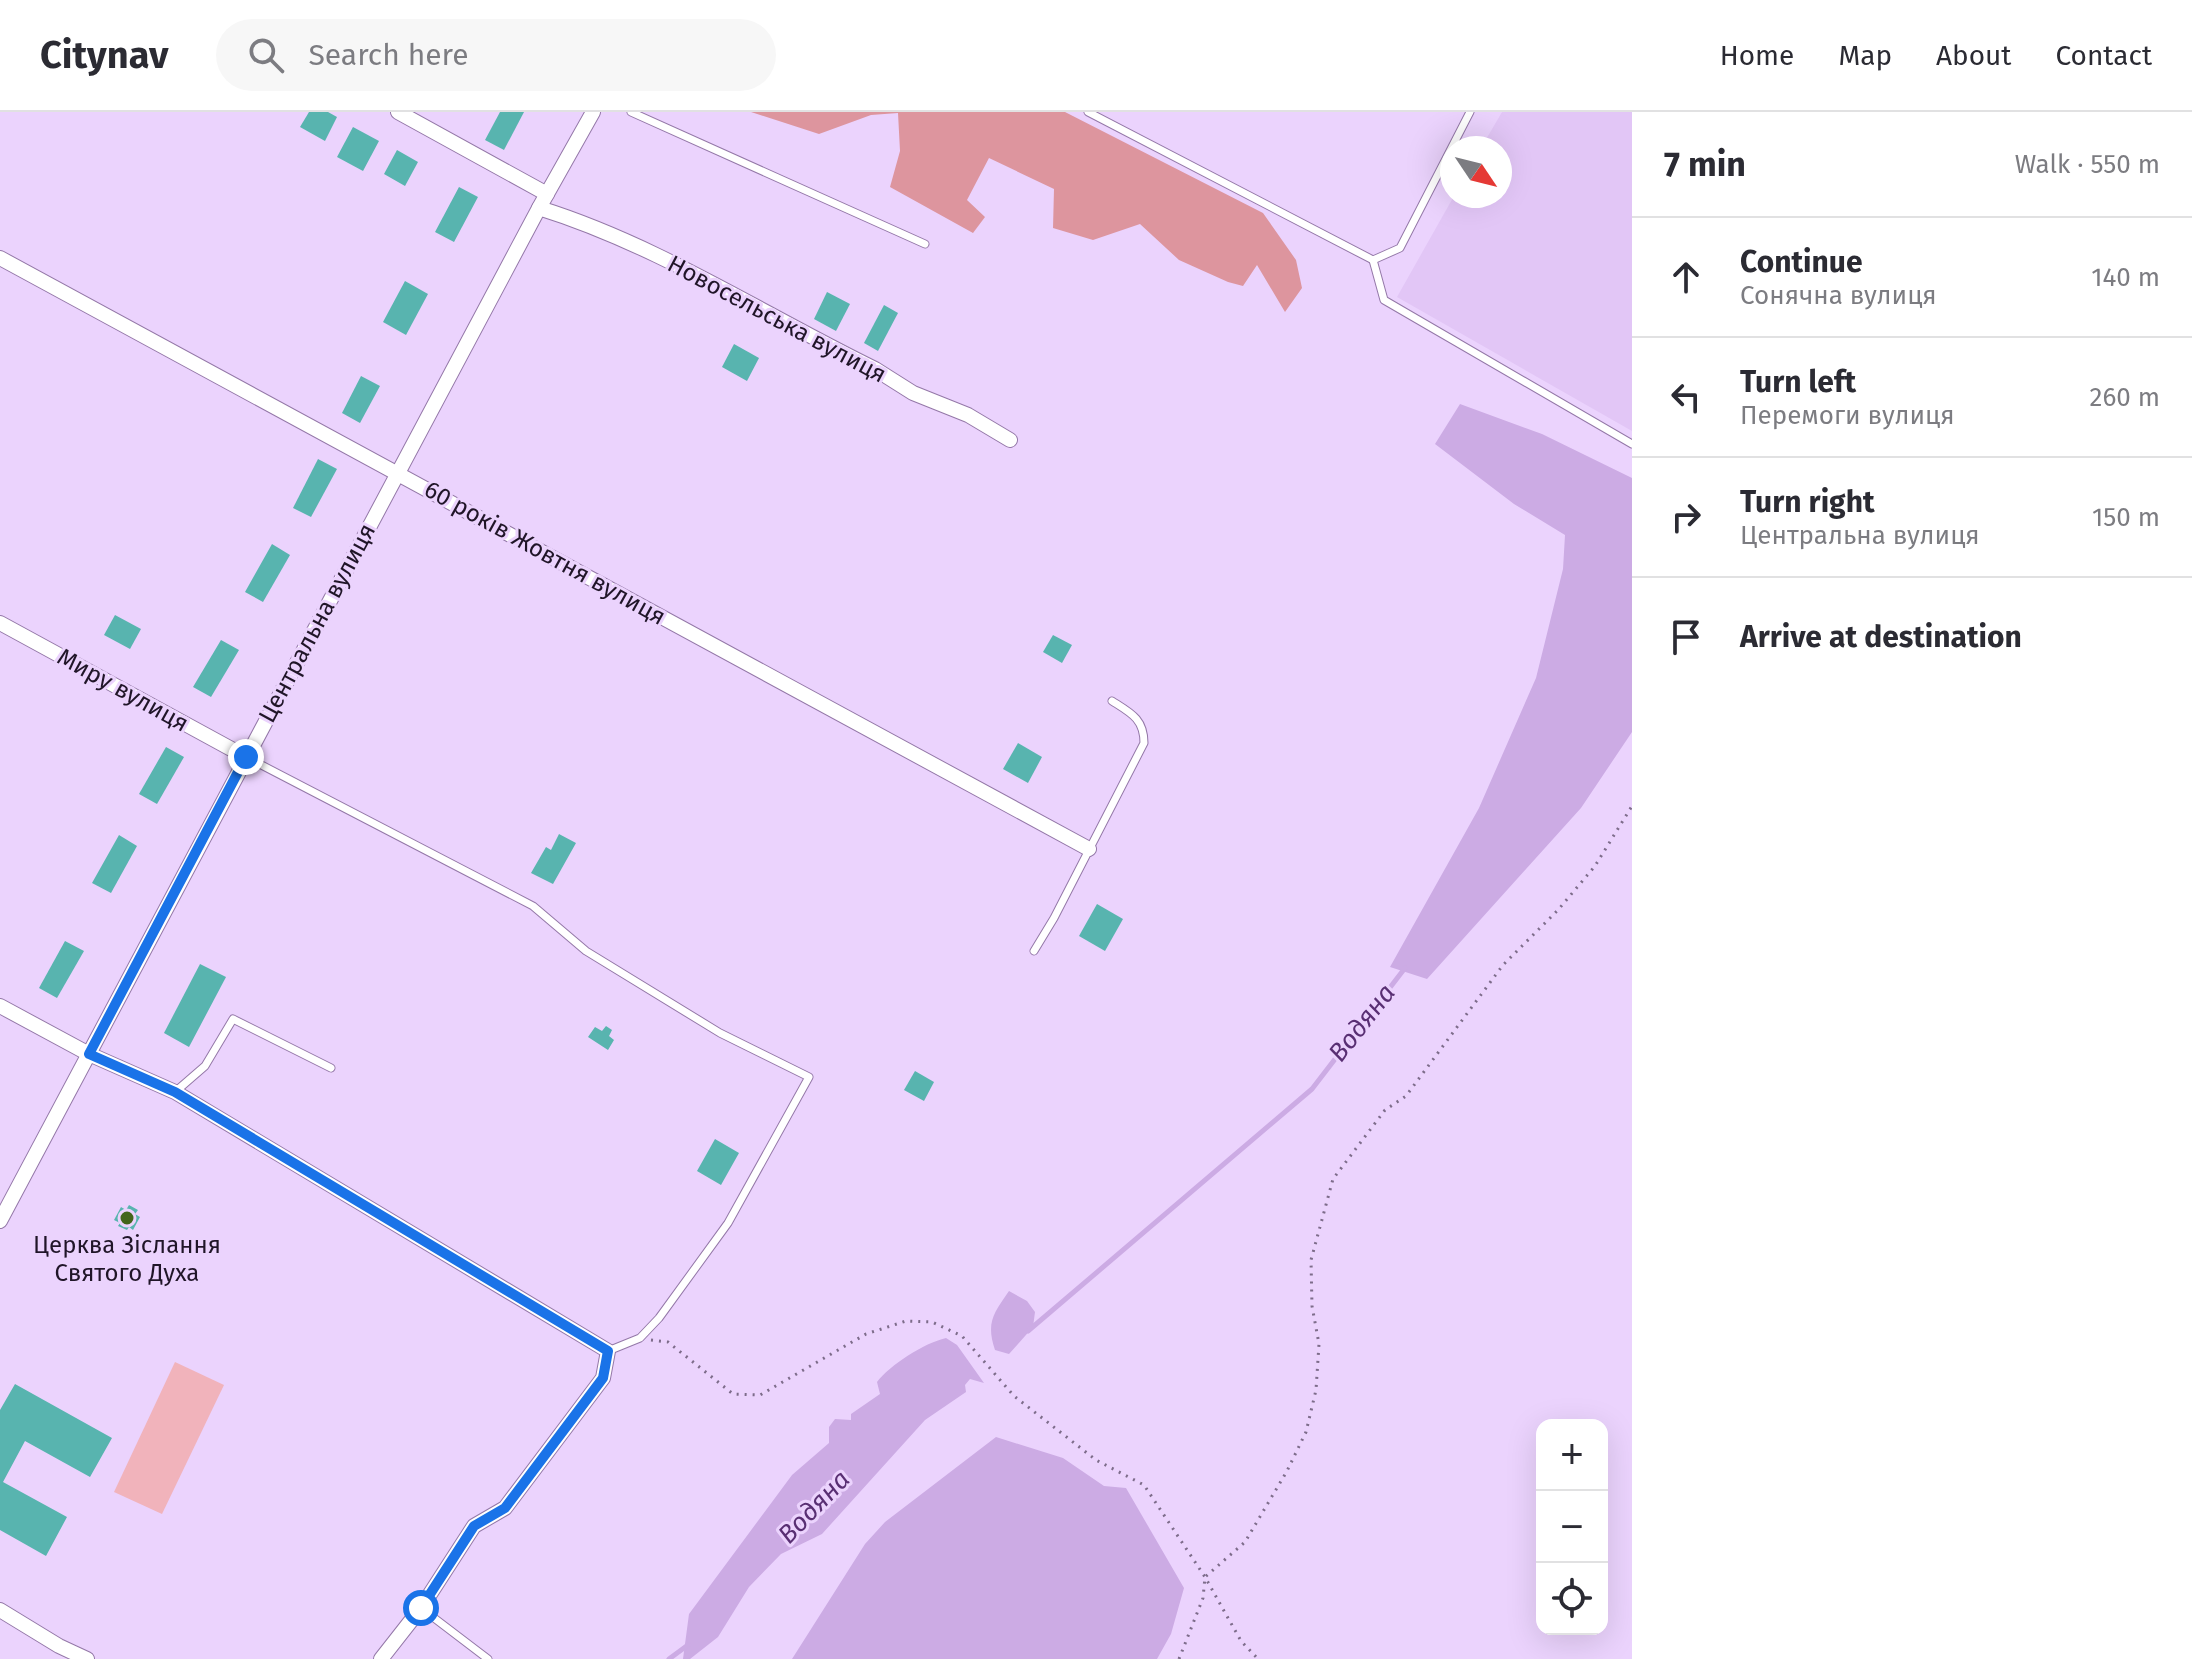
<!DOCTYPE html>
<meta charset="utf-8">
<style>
:root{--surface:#fff;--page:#f7f7f7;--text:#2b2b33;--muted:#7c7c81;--line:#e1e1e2}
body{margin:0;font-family:"Fira Sans",sans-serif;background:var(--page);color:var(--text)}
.controls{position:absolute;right:24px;bottom:24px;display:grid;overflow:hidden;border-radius:16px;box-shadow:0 8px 32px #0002}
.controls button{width:72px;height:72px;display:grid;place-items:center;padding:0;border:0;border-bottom:2px solid var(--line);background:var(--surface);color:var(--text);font:40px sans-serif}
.compass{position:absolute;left:1440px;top:24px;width:72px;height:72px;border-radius:50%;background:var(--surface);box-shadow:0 8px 32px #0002;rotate:125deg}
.stop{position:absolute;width:24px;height:24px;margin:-18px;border:6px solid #1a73e8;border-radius:50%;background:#fff}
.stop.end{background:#1a73e8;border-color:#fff;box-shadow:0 2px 8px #0008}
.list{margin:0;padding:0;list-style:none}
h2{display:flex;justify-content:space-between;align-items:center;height:104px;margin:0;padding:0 32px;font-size:34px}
h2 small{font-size:26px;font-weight:400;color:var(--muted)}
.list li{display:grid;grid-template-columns:52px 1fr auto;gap:24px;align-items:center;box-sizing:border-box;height:120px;padding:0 32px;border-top:2px solid var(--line)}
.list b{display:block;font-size:30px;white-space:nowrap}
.list p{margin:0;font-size:26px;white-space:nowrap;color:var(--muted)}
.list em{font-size:26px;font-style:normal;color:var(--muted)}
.icon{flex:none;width:44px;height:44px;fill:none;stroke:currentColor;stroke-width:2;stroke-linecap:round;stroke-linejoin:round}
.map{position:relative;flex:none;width:1632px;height:1547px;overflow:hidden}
header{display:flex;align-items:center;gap:48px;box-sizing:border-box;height:112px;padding:0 40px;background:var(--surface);border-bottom:2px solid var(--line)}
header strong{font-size:38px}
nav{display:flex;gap:44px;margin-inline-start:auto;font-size:28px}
.search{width:560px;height:72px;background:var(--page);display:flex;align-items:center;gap:20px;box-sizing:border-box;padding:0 28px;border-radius:44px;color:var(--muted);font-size:30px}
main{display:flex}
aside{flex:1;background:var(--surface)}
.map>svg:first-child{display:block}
.built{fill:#e2c6f6}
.green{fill:#f1b3bb}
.forest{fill:#dd959e}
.water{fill:#ccabe4}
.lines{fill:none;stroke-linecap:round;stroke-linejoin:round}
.stream{stroke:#ccabe4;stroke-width:5}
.building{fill:#58b4af}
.lane-casing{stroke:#9478a8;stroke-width:9}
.street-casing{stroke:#9478a8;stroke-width:16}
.path{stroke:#7d6c8a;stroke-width:3;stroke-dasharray:2 6;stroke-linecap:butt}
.lane{stroke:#fff;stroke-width:7}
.street{stroke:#fff;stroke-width:14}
.route{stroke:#1a73e8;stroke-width:10}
.poi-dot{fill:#43651b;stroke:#ebd3fd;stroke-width:3}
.labels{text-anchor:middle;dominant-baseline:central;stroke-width:6;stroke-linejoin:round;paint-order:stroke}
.street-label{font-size:24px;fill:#201528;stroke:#ebd3fd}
.poi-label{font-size:24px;fill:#201528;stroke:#ebd3fd}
.water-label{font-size:26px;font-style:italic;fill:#592f73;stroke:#ebd3fd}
</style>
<header>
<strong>Citynav</strong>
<div class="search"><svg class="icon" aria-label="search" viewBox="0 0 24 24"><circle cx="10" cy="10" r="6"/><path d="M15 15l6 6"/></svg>Search here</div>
<nav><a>Home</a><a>Map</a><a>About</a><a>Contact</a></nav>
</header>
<main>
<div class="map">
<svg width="1632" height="1547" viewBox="0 0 1632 1547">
<rect width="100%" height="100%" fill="#ebd3fd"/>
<polygon class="built" points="1502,0 1632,0 1632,319 1397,185 1454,84 1500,84 1500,36 1481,36"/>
<polygon class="green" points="175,1250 224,1273 162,1402 114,1380"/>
<polygon class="forest" points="751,0 1065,0 1263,101 1296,148 1302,176 1285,200 1257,153 1243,174 1228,170 1179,148 1140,112 1093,128 1053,116 1054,77 989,46 967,88 985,105 973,121 890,75 900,39 898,1 871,3 819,22"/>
<g class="water">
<polygon points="1460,292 1542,322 1632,366 1632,620 1581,696 1427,867 1390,855 1479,696 1536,566 1563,457 1565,423 1514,392 1435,332"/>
<path d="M1009,1179l18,10 8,11 -2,15 -24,27 -14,-4c-9,-27 -2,-36 14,-59z"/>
<path d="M946,1226l11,7 27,38 -14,-4 -5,6 1,7 -41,28 -103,114 -41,20 -32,33 -31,50 -28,22h-7l6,-45 103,-139 37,-32v-16l6,-8 16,1v-6l29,-20 -3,-12c13,-17 47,-39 69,-44z"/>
<polygon points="996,1325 1063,1346 1104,1374 1126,1376 1184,1476 1171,1522 1157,1547 792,1547 865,1432 885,1410"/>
</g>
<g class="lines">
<g class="stream">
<polyline points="1028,1219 1312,977 1405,856"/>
<polyline points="669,1547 688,1533"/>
</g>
</g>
<g class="building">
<polygon points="309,0 328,0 337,5 325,29 300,15"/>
<polygon points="500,0 524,0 504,38 485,28"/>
<polygon points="353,15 379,29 363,59 337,45"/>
<polygon points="397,38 418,50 405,74 384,62"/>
<polygon points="459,75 478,85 454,130 435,120"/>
<polygon points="405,169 428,182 406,223 383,210"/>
<polygon points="827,180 850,192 836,219 814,207"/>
<polygon points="884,193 898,201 878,239 864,231"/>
<polygon points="734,232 759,246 747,269 722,255"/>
<polygon points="361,264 380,274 360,311 342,301"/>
<polygon points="318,347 337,357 311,405 293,396"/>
<polygon points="272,432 290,443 263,490 245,480"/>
<polygon points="115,503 141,517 130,537 104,523"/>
<polygon points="1053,523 1072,533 1062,551 1043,540"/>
<polygon points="221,528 239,538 211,585 193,575"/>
<polygon points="1018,631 1042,645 1028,671 1003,657"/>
<polygon points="166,635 184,645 157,692 139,682"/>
<polygon points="559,722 576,731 553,772 531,761 546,735 551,738"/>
<polygon points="119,723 137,734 111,781 92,771"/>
<polygon points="1097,792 1123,807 1105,839 1079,824"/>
<polygon points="65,829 84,839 57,886 39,876"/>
<polygon points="200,852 226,865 189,935 164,921"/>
<polygon points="606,914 612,918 609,924 614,928 608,938 588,925 595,915 602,919"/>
<polygon points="915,959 934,970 924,989 904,978"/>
<polygon points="715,1027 739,1041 721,1073 697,1059"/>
<polygon points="129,1093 138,1098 135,1102 140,1105 133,1118 129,1115 127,1118 118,1114 120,1111 114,1108 121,1095 126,1098"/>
<polygon points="15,1272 112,1326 90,1365 25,1329 3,1370 67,1405 46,1444 0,1418 0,1298"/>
</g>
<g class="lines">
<defs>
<g id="lane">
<polyline points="631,0 925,132"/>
<polyline points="1088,0 1373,148 1400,136 1470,0"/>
<polyline points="1373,148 1384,188 1632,332"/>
<polyline points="246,645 533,794 586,839 720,921 809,965 728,1111 659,1206 640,1226 608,1239"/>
<path d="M1034,839l20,-33 90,-175c0,-24 -13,-30 -32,-42"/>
<polyline points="175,980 205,954 233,907 331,956"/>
<polyline points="421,1496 488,1547"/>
</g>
<g id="street">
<polyline points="398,0 547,82"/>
<path d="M539,96c119,37 225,107 336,161l38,24 55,22 42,25"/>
<polyline points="0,146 1089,737"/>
<polyline points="0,511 246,645"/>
<polyline points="0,894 89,942 175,980 608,1239 603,1266 505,1396 474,1414 421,1496 381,1547"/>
<polyline points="0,1109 539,96 593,0"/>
<polyline points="0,1498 59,1534 87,1547"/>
</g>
</defs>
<use href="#lane" class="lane-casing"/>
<use href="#street" class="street-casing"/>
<g class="path">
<polyline points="651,1228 668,1230 733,1282 760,1283 866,1222 906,1209 932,1210 962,1224 1014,1284 1096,1348 1144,1373 1205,1465 1241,1529 1258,1547"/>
<polyline points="1179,1547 1203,1486 1205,1465 1245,1430 1287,1359 1306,1320 1316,1278 1319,1232 1312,1194 1311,1148 1333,1067 1385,998 1406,984 1503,853 1558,798 1595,754 1632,694"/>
</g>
<use href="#lane" class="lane"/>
<use href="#street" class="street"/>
</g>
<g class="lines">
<polyline class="route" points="246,645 89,942 175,980 608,1239 603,1266 505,1396 474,1414 421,1496"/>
</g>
<circle class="poi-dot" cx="127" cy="1106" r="8"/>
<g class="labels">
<g class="street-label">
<text transform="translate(777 207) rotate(28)">Новосельська вулиця</text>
<text transform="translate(545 441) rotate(29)">60 років Жовтня вулиця</text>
<text transform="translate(317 511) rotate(-62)">Центральна вулиця</text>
<text transform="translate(123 578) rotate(29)">Миру вулиця</text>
</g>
<g class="poi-label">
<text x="127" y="1133">Церква Зіслання<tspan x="127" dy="28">Святого Духа</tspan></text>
</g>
<g class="water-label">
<text transform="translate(1362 911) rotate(-52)">Водяна</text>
<text transform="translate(814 1395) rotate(-46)">Водяна</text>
</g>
</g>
</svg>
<div class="controls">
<button>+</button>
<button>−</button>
<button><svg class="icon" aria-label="locate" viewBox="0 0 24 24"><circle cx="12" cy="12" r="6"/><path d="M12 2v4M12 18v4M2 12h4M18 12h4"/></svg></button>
</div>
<svg class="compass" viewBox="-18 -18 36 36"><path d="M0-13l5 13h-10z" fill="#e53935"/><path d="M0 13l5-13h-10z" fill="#7c7c81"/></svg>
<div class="stop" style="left:421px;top:1496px"></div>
<div class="stop end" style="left:246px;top:645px"></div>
</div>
<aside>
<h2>7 min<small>Walk · 550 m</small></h2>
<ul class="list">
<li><svg class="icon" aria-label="ahead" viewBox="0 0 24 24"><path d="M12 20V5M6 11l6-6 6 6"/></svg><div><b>Continue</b><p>Сонячна вулиця</p></div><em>140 m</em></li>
<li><svg class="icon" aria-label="left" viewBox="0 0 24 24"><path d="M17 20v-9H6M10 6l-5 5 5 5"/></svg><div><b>Turn left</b><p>Перемоги вулиця</p></div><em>260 m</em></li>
<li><svg class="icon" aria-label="right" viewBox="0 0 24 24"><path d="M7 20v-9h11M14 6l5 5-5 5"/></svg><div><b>Turn right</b><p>Центральна вулиця</p></div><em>150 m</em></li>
<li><svg class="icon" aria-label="arrive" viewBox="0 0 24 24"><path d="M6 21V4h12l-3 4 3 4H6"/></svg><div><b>Arrive at destination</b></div></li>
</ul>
</aside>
</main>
